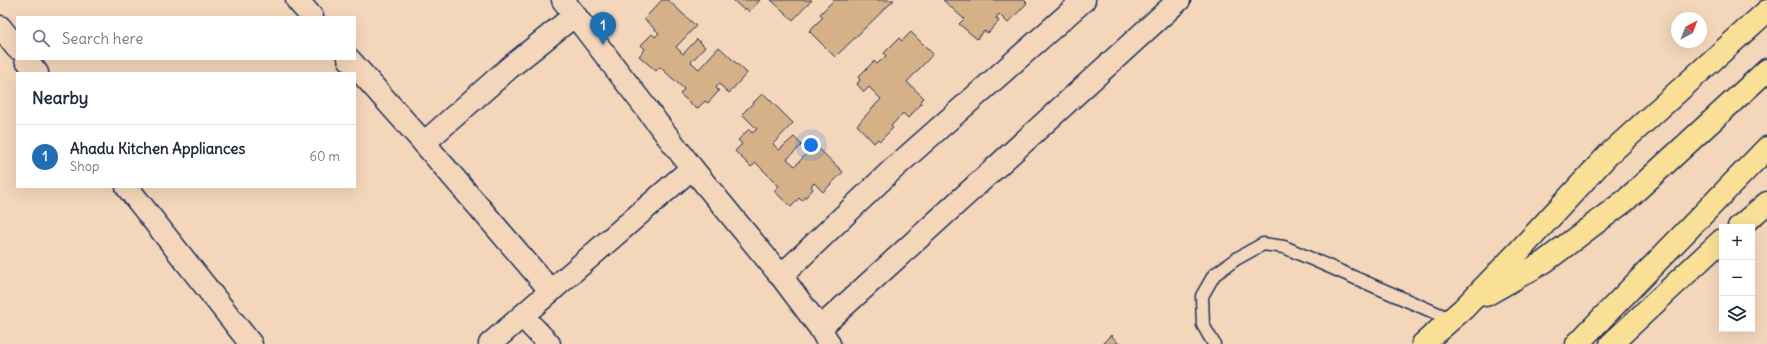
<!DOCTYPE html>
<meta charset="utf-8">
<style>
:root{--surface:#fff;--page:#f2f2f3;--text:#1f2937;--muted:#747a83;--line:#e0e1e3;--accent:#1f6fb2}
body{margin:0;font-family:Delius,sans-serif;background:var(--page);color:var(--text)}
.controls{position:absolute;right:12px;bottom:12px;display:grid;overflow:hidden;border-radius:0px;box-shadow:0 4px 16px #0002}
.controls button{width:36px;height:36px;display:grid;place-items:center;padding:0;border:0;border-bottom:1px solid var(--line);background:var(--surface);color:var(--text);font:20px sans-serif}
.compass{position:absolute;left:1671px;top:12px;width:36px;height:36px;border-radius:50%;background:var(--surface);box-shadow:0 4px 16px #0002;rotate:42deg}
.you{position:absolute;left:811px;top:145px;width:14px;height:14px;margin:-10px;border:3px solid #fff;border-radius:50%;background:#1a73e8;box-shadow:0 0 0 6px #1a73e833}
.badge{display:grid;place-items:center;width:26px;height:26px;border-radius:50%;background:var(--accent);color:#fff;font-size:13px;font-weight:700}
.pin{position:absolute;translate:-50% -33px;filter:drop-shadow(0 1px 2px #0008)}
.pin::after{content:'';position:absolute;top:21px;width:14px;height:12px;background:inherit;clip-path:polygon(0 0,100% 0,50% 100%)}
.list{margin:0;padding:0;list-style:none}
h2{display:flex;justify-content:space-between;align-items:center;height:52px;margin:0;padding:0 16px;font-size:17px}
h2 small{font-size:13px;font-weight:400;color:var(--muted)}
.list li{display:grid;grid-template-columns:26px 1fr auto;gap:12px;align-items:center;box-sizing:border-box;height:64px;padding:0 16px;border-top:1px solid var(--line)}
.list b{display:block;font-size:15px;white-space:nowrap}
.list p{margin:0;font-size:13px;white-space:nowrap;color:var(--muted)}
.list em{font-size:13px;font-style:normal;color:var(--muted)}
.icon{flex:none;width:22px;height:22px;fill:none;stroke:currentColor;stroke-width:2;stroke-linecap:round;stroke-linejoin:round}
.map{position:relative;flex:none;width:1767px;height:344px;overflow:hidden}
.search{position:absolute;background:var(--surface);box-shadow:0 4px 16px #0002;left:16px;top:16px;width:340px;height:44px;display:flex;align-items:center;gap:10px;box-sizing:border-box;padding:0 14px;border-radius:0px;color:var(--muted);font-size:15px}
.panel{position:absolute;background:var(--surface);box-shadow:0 4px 16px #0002;left:16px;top:72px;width:340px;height:116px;border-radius:0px}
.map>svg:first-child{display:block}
.building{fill:#d6b188;stroke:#1b2f5e}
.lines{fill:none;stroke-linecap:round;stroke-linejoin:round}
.lane-casing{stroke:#1b2f5e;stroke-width:15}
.street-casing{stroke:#1b2f5e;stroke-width:25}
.highway-casing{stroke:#1b2f5e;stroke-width:25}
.lane{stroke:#f4d7ba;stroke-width:12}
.street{stroke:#f4d7ba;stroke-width:22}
.highway{stroke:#fadf96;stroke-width:22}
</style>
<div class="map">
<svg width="1767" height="344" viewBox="0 0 1767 344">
<rect width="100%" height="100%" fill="#f4d7ba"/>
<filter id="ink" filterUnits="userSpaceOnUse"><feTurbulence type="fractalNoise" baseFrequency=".025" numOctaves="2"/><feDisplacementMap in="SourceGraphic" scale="8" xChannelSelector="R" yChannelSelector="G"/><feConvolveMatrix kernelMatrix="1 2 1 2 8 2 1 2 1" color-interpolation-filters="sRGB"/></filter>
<g filter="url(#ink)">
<g class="building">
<polygon points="662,0 668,0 696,26 676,47 683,54 697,39 705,47 691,62 699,69 719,47 747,73 729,93 719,84 716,88 719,91 708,103 705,101 697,109 680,94 684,89 660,67 656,71 639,56 645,49 641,45 652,34 655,37 659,33 644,19"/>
<polygon points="733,0 760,0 749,12 746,8 744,10"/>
<polygon points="771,0 812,0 793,20"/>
<polygon points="834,0 894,0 835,57 809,31 823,17 820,14"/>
<polygon points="943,0 1024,0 1027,3 1008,23 999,14 996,18 999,21 988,33 984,31 977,39 959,24 964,19"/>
<polygon points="911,32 933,54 907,82 924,98 921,101 922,103 908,118 903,113 891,126 893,128 880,141 878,139 874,143 857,125 881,99 869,87 864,92 857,84 860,80 858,77 874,61 877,64 886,56 884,53 899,38 902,41"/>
<polygon points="763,93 793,123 773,144 779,150 794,137 802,145 787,159 795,166 815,145 843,172 823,192 814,183 811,186 813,189 802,201 799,198 791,207 774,191 779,186 756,163 751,167 735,151 742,144 738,140 749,129 752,133 757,129 742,114"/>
<polygon points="1111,335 1119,344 1102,344"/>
</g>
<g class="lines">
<defs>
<polyline id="lane" points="1214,344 1203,325 1202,296 1214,275 1236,259 1263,244 1284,247 1450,319"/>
<g id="street">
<polyline points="297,0 312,17"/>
<polyline points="563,0 692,168 781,276 820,328 829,344"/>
<polyline points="0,27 17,48"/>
<polyline points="26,59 37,73"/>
<polyline points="349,59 424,143 509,68 575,15"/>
<polyline points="424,143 551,291"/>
<polyline points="127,187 251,344"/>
<polyline points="781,276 893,169 1084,0"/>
<polyline points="522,316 549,344"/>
<polyline points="820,328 1179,0"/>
<polyline points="490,344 692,168"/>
</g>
<g id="highway">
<polyline points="1739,227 1767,203"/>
<polyline points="1486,295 1544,262 1626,200 1767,70"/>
<polyline points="1423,344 1463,309 1520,250 1608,155 1767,11"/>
<polyline points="1577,344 1767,148"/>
<polyline points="1611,344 1722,240"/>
</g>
</defs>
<use href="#lane" class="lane-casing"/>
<use href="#street" class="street-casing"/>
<use href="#highway" class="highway-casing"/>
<use href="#lane" class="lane"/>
<use href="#street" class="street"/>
<use href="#highway" class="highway"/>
</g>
</g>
</svg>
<div class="controls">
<button>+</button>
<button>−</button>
<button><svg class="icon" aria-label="layers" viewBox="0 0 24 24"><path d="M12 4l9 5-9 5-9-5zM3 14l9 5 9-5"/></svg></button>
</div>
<svg class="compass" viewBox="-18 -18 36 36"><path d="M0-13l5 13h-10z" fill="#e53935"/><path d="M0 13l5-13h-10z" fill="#747a83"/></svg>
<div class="you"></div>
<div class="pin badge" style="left:603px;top:45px">1</div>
<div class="search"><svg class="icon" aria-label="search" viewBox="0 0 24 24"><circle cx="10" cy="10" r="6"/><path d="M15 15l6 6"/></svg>Search here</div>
<section class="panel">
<h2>Nearby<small></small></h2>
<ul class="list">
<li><span class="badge">1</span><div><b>Ahadu Kitchen Appliances</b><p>Shop</p></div><em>60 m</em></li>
</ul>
</section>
</div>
